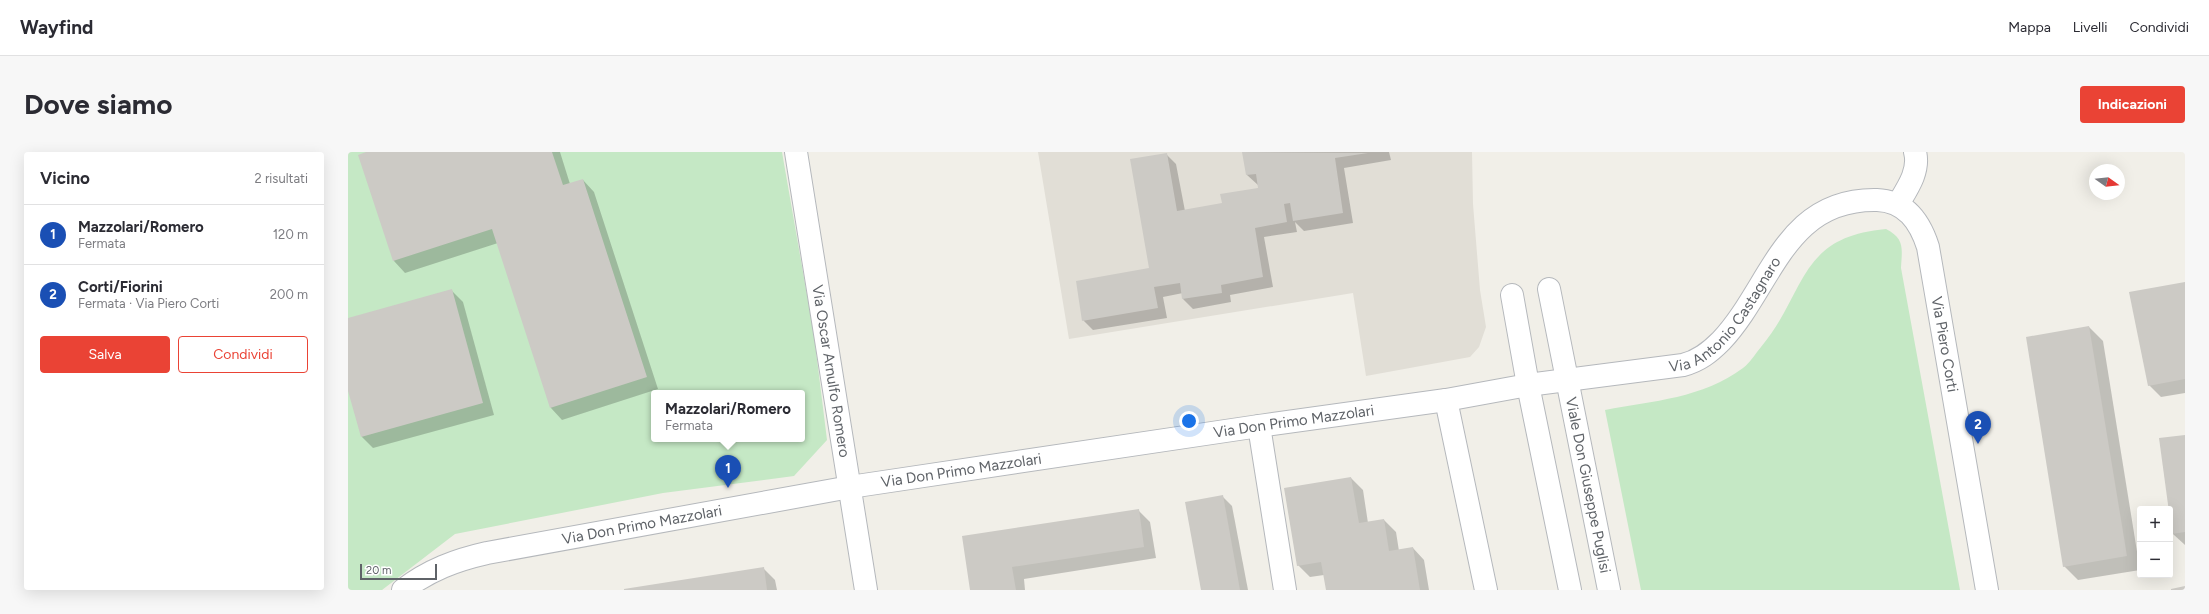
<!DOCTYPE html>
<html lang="it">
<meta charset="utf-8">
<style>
:root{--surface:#fff;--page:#f7f7f7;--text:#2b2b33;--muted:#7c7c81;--line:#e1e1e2;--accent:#ea4335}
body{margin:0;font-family:Figtree,sans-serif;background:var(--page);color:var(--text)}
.controls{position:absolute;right:12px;bottom:12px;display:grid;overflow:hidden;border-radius:4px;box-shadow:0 4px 16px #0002}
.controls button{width:36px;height:36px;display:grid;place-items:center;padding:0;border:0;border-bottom:1px solid var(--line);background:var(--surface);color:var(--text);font:20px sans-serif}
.compass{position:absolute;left:1741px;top:12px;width:36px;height:36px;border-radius:50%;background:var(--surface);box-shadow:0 4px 16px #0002;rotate:105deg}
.scale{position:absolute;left:12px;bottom:10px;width:77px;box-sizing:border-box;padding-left:4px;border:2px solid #5f6368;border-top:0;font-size:11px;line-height:14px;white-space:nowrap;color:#5f6368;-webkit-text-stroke:3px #fff;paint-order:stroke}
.you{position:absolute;left:841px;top:269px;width:14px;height:14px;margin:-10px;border:3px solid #fff;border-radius:50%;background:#1a73e8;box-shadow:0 0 0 6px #1a73e833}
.badge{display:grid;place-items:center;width:26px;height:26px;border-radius:50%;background:var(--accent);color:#fff;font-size:13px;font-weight:700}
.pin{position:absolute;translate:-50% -33px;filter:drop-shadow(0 1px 2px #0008)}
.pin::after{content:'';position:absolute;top:21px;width:14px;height:12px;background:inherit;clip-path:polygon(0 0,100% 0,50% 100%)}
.popup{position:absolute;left:303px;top:238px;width:154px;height:52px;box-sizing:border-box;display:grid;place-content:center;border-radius:4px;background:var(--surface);filter:drop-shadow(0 1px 3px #0005);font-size:13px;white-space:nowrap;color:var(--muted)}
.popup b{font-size:15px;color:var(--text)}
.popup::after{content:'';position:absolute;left:50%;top:100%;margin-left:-8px;border:8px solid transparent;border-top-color:var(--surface)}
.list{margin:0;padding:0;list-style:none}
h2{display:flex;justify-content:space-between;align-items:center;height:52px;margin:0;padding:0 16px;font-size:17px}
h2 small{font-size:13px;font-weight:400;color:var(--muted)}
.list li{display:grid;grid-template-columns:26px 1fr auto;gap:12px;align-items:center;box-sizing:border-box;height:60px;padding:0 16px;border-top:1px solid var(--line)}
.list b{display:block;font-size:15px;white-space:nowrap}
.list p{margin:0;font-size:13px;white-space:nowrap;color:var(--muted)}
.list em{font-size:13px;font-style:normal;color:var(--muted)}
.actions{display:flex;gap:8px;padding:12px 16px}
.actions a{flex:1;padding:9px 0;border:1px solid var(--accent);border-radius:4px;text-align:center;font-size:14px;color:var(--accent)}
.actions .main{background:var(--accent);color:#fff}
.map{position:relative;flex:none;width:1837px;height:438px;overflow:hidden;border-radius:4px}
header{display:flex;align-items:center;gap:24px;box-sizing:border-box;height:56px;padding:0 20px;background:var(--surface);border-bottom:1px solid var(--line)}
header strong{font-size:19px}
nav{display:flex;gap:22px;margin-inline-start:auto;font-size:14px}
.intro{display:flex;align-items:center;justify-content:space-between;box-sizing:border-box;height:96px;padding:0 24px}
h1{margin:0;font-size:28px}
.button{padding:10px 18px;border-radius:4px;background:var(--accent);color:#fff;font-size:14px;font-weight:700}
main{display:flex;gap:24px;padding:0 24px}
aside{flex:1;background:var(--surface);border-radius:4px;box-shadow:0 4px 16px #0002}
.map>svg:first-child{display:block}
.education{fill:#e1ded6}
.green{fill:#c5e8c5;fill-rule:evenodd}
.shadow{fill:#0003}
.building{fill:#cccac5}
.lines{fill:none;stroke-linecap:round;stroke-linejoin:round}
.minor-casing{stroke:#b5b8bc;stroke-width:24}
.minor{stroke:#fff;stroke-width:22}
.labels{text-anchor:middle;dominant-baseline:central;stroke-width:3;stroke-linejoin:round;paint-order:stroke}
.street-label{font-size:15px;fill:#5f6368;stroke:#fff}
</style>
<header>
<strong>Wayfind</strong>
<nav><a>Mappa</a><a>Livelli</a><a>Condividi</a></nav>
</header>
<div class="intro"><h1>Dove siamo</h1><a class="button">Indicazioni</a></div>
<main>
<aside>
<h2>Vicino<small>2 risultati</small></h2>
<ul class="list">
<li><span class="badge" style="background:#1a4fb4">1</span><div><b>Mazzolari/Romero</b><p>Fermata</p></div><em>120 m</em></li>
<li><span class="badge" style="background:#1a4fb4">2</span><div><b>Corti/Fiorini</b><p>Fermata · Via Piero Corti</p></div><em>200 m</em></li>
</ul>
<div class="actions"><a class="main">Salva</a><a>Condividi</a></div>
</aside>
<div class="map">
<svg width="1837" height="438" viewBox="0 0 1837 438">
<rect width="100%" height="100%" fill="#f1efe8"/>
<polygon class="education" points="690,0 1124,0 1125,52 1132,138 1138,175 1131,195 1122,205 1018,224 1005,141 721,187"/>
<g class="green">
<path d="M0,0h434l32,183 13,105 -33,36 -131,17 -208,41 -73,56h-34zM306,241h148v46h-148z"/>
<path d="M1538,77c19,10 16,19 15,39l59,322h-319l-36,-180c48,-9 98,-12 138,-42 7,-5 12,-14 18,-21 46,-55 36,-110 125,-118z"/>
</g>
<g class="shadow">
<polygon points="21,0 212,0 222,32 235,28 246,40 310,237 214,268 203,256 150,91 57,121 46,109 12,3"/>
<polygon points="895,0 1041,0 1043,8 996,16 1005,71 956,79 947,70 949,80 916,85 925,135 882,143 883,150 845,157 835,147 835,141 815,145 819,166 745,178 735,168 802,117 818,2 828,12 837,59 875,52 911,36 910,33 899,23"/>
<polygon points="1837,131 1837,241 1813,245 1801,233"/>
<polygon points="103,138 115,150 146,263 25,296 14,285 0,235 0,167"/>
<polygon points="1741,175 1755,189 1792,418 1730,428 1716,414"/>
<polygon points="1837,284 1837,393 1825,382 1812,287"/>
<polygon points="1003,326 1015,338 1020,371 1036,368 1048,380 1051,399 1065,396 1076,408 1081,438 979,438 976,423 962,425 950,413"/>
<polygon points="874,344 884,354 900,438 854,438"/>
<polygon points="790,358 802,370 808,406 676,427 677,438 623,438 615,385"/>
<polygon points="415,416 427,428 429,438 277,438"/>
</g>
<g class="building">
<polygon points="18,0 204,0 215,33 235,27 299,225 202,256 144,77 45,109 10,3"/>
<polygon points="894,0 1020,1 987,6 995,61 945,69 942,51 936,52 939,70 907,76 915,125 873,133 874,141 834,147 832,131 806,135 810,156 734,169 728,129 801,116 782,7 819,1 829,59 874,51 872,42 910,36 908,22 898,23"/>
<polygon points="1837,130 1837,227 1800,234 1781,140"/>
<polygon points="104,137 135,251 13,285 0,239 0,166"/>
<polygon points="1741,174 1779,404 1715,415 1678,185"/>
<polygon points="1837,283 1837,380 1824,382 1811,286"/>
<polygon points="1003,325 1011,371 1036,367 1041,399 1065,395 1072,438 978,438 973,410 949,414 936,336"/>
<polygon points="875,343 892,438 853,438 837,350"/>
<polygon points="791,357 796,395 664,415 668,438 622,438 614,384"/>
<polygon points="416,415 419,438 276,438 276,437"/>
<polygon points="1837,434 1837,438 1823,438 1823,437"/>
</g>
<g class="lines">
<defs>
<g id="minor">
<path id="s1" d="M448,0l70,438"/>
<path d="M1550,52c9,-15 22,-33 17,-52"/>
<path id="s2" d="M1201,137l60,301"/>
<polyline points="1164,143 1180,233 1222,438"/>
<polyline points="1098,248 1138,438"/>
<polyline points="911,274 937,438"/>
<path id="s3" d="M55,438c26,-20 53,-30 84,-37l363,-66 409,-61 187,-26 82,-15 155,-20c16,-4 27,-13 38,-24 51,-54 63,-143 156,-141 29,1 43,22 51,47l59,343"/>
</g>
</defs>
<use href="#minor" class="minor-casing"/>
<use href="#minor" class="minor"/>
</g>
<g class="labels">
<g class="street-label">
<text stroke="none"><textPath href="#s3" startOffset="1369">Via Antonio Castagnaro</textPath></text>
<text stroke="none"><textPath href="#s3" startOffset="1744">Via Piero Corti</textPath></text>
<text stroke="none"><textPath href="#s1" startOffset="222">Via Oscar Arnulfo Romero</textPath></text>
<text stroke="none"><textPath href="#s3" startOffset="910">Via Don Primo Mazzolari</textPath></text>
<text stroke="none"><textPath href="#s3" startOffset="574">Via Don Primo Mazzolari</textPath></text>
<text stroke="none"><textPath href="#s2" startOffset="200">Viale Don Giuseppe Puglisi</textPath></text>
<text stroke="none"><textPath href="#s3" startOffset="250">Via Don Primo Mazzolari</textPath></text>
</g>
</g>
</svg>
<div class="controls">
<button>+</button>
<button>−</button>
</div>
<svg class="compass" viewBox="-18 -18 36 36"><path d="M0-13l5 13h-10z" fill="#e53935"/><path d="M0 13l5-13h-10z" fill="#7c7c81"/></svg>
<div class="scale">20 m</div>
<div class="you"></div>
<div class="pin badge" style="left:380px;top:336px;background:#1a4fb4">1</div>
<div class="popup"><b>Mazzolari/Romero</b>Fermata</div>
<div class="pin badge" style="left:1630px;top:292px;background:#1a4fb4">2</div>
</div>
</main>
